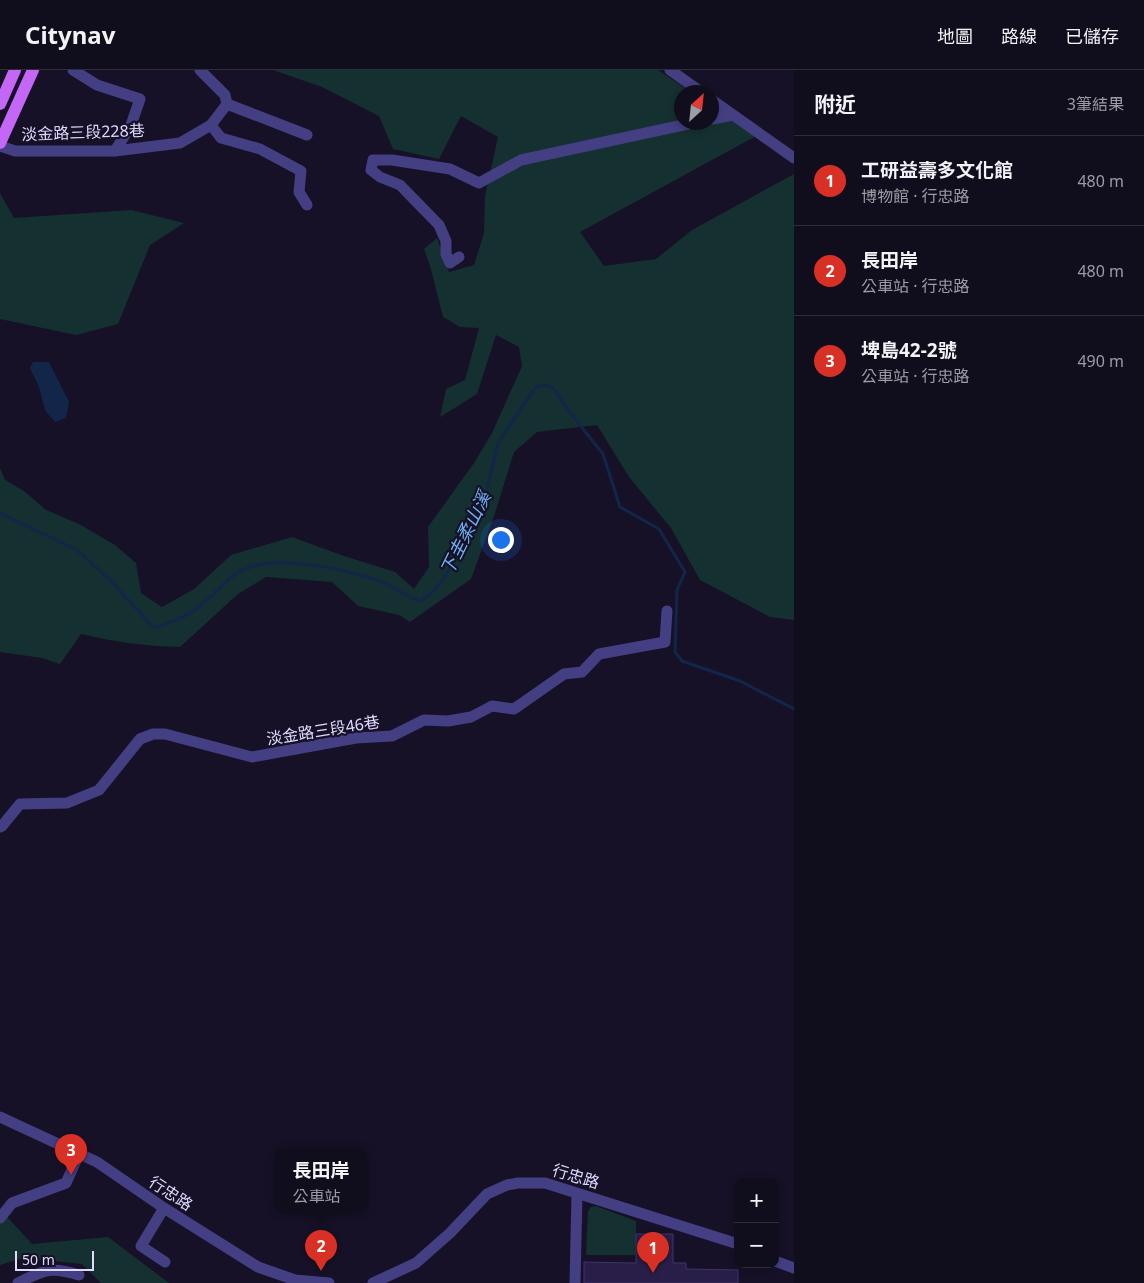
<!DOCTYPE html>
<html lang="zh-TW">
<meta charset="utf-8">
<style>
:root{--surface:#100d1d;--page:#1e1b2a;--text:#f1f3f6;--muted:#9c9ca4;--line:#302d3b;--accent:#d93025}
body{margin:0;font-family:"Noto Sans","Noto Sans TC",sans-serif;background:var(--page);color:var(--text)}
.controls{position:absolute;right:15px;bottom:15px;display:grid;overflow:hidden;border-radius:10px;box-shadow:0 2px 8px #0003}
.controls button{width:45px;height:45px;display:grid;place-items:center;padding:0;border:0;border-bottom:1px solid var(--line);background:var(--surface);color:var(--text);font:25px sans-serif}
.compass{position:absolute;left:674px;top:15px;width:45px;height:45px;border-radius:50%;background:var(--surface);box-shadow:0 2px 8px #0003;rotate:27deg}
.scale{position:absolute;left:15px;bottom:12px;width:79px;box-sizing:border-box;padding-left:5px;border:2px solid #ded9fd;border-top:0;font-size:14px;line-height:18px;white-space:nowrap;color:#ded9fd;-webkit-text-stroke:4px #161127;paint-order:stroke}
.you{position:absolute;left:500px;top:469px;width:18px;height:18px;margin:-12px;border:4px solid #fff;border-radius:50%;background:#1a73e8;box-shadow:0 0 0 8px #1a73e833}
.badge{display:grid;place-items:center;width:32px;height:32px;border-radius:50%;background:var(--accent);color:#fff;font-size:16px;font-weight:700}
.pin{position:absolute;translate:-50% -41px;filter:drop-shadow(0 1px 2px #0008)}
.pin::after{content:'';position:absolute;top:26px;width:18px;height:15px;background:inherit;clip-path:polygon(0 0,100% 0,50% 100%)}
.popup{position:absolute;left:275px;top:1078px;width:92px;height:65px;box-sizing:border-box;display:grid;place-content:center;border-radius:10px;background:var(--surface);filter:drop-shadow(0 1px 4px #0005);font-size:16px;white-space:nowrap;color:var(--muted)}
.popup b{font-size:19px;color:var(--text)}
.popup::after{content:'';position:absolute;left:50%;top:100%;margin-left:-10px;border:10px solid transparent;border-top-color:var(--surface)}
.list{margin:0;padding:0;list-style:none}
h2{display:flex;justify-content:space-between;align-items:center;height:65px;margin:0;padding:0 20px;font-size:21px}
h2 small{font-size:16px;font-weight:400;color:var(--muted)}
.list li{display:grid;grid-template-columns:32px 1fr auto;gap:15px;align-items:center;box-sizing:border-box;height:90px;padding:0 20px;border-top:1px solid var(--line)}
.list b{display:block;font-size:19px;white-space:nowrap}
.list p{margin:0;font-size:16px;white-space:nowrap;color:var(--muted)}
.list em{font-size:16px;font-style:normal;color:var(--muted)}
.map{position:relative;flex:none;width:794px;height:1213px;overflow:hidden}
header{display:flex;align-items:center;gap:30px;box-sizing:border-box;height:70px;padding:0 25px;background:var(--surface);border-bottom:1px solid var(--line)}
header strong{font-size:24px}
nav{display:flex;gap:28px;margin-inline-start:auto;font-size:18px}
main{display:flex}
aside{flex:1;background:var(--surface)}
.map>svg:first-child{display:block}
.green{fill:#153030}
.water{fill:#12264a}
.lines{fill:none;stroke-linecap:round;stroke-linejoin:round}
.stream{stroke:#12264a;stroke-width:3}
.building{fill:#281e47;stroke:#403271}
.minor{stroke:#443f83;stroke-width:11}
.major{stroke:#c567f6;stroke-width:12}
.labels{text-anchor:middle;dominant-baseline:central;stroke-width:4.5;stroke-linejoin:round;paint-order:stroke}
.street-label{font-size:16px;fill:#ded9fd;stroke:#161127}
.water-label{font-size:18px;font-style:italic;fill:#6eb3f6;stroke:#161127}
</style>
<header>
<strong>Citynav</strong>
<nav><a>地圖</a><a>路線</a><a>已儲存</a></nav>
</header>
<main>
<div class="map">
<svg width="794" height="1213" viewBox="0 0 794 1213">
<rect width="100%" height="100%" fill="#161127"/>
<g class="green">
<path d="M273,0h385l33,22h-9v30h30v-16l44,30 -176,96 24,34 52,-7 36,-29 102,-56v446l-24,-3 -70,-37 -29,-52 -42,-51 -32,-52 -60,7 -23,20 -19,61 -24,66 -61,43 -11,-7 -41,-9 -26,-24 -66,-5 -28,17 -58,53c-35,-1 -66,-5 -99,-13l-21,30 -18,-6 -42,-6v-184l5,12 19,11 22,19 33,14 36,21 21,18 5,30 21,14 32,-18 37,-34 61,-18 49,18 54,17 19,17 15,-22 -1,-40 46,-64 18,-30 30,-67 -3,-19 -23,-12 -19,59 -37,23 6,-28 19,-9 14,-52 -19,-1 -17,-10 -12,-48 -7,-20 13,-11 12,34 25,-7 10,-32 1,-37 13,-59 -37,-21 -22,43 -46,-10 -14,-33 -57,-29z"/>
<polygon points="0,123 14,148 131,140 184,153 150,175 118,254 76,265 0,249"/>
<polygon points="596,1136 636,1151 636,1185 586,1185 588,1141 591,1137"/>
<polygon points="0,1139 32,1174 108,1167 169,1213 101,1213 82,1194 23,1188 0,1195"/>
</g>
<polygon class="water" points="33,292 49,292 69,332 66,348 55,352 45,340 39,317 30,298"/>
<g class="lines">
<path class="stream" d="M0,443l77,37 33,30 44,48c14,-4 29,-10 42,-19 15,-11 27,-27 43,-37 33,-20 106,-3 141,9 14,5 25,16 41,20l16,-13 13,-19 12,-34 24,-42 12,-50 38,-56 10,-2 8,4 17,25 32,40 17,53 39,22 26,43 -8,18 -2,62 7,9 58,20 54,28"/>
</g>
<polygon class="building" points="636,1164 673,1164 673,1193 686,1193 686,1199 738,1200 738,1213 584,1213 584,1192 636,1193"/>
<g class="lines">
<g class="minor">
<polyline points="73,0 97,15 140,29 131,55 115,81"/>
<polyline points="670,0 701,22"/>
<polyline points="712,30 794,88"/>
<polyline points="227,34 307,65"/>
<polyline points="712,49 733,45"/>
<polyline points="211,55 221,68 260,79 301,101 299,122 307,135"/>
<polyline points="0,76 15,81 115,81 180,73 211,55 227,34 225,25 200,0"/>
<polyline points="459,187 450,193 446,184 446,171 439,155 400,115 380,107 371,100 373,90 392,90 450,99 479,113 521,90 697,52"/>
<polyline points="0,757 2,756 20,734 67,733 99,720 140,669 153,664 165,664 252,687 356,668 392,666 424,650 448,651 471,647 492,636 514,639 564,604 582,602 599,584 665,572 667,541"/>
<polyline points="0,1047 97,1092 164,1138 258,1197 295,1210 329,1213"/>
<polyline points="164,1138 141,1176 165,1192"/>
<polyline points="0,1148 12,1133 66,1113 79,1084"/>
<polyline points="775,1191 794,1198"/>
<path d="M18,1213c26,-13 32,-17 61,-8"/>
<polyline points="373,1213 416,1193 450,1163 487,1124 507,1115 518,1113 545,1113 738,1174"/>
<polyline points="575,1213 577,1124"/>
</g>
<g class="major">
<polyline points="0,34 15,0"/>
<polyline points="0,73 33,0"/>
</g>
</g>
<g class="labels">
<g class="street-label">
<text transform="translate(83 62) rotate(-2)">淡金路三段228巷</text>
<text transform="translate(323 660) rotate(-9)">淡金路三段46巷</text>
<text transform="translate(576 1106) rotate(17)">行忠路</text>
<text transform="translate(171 1123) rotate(33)">行忠路</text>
</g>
<g class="water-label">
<text transform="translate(465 463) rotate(-64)">下圭柔山溪</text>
</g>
</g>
</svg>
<div class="controls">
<button>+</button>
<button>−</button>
</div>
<svg class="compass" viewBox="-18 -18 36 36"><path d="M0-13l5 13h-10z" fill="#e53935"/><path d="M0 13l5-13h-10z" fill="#9c9ca4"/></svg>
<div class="scale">50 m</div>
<div class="you"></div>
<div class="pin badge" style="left:653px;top:1203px">1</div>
<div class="pin badge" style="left:321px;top:1201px">2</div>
<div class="popup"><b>長田岸</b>公車站</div>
<div class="pin badge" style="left:71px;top:1105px">3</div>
</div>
<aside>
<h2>附近<small>3筆結果</small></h2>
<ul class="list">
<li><span class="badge">1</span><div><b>工研益壽多文化館</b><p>博物館 · 行忠路</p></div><em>480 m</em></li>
<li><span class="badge">2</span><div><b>長田岸</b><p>公車站 · 行忠路</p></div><em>480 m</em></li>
<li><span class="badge">3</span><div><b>埤島42-2號</b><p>公車站 · 行忠路</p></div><em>490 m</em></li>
</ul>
</aside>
</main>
